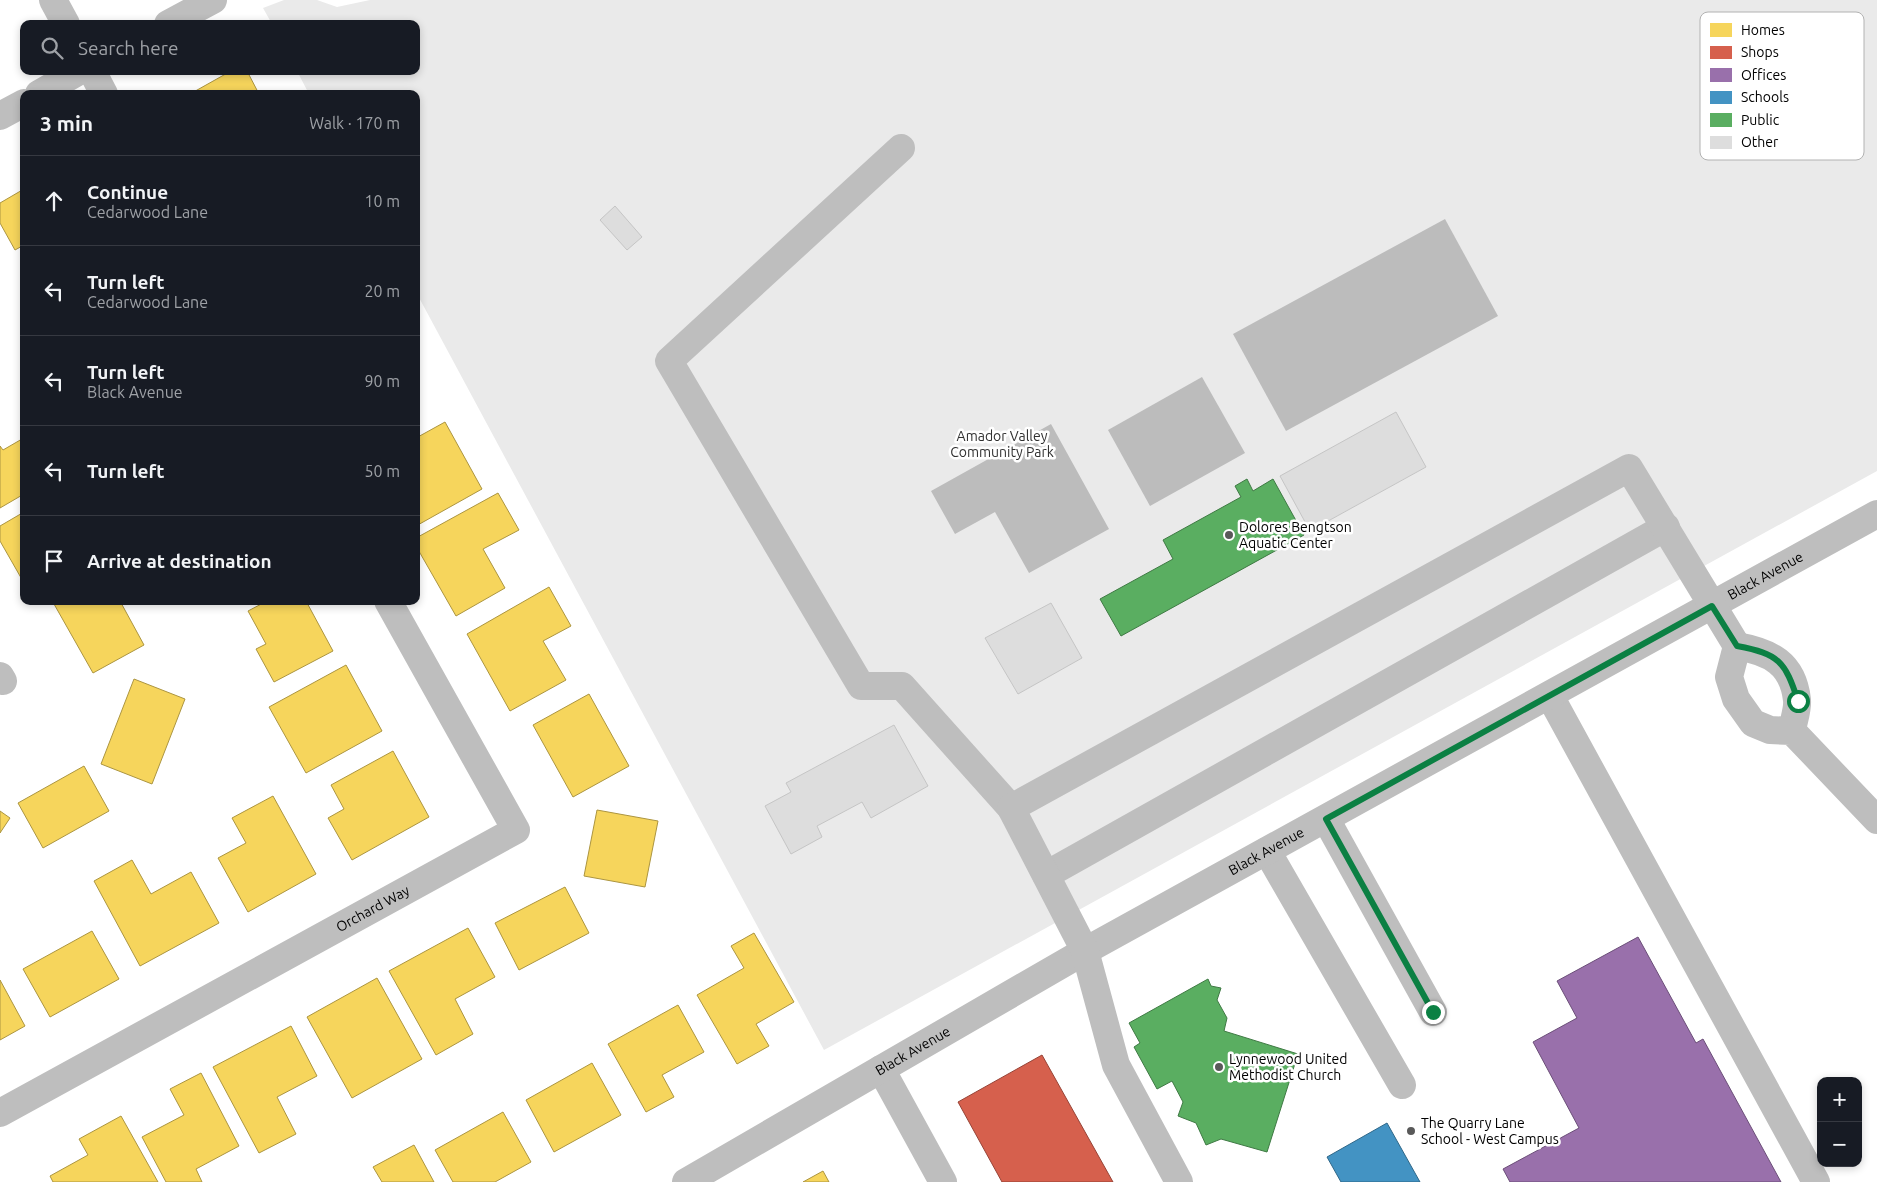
<!DOCTYPE html>
<meta charset="utf-8">
<style>
:root{--surface:#171b24;--page:#242831;--text:#f1f3f6;--muted:#9ea1a6;--line:#363941}
body{margin:0;font-family:Ubuntu,sans-serif;background:var(--page);color:var(--text)}
.controls{position:absolute;right:15px;bottom:15px;display:grid;overflow:hidden;border-radius:10px;box-shadow:0 2px 8px #0003}
.controls button{width:45px;height:45px;display:grid;place-items:center;padding:0;border:0;border-bottom:1px solid var(--line);background:var(--surface);color:var(--text);font:25px sans-serif}
.stop{position:absolute;width:15px;height:15px;margin:-11px;border:4px solid #0b8043;border-radius:50%;background:#fff}
.stop.end{background:#0b8043;border-color:#fff;box-shadow:0 1px 5px #0008}
.list{margin:0;padding:0;list-style:none}
h2{display:flex;justify-content:space-between;align-items:center;height:65px;margin:0;padding:0 20px;font-size:21px}
h2 small{font-size:16px;font-weight:400;color:var(--muted)}
.list li{display:grid;grid-template-columns:32px 1fr auto;gap:15px;align-items:center;box-sizing:border-box;height:90px;padding:0 20px;border-top:1px solid var(--line)}
.list b{display:block;font-size:19px;white-space:nowrap}
.list p{margin:0;font-size:16px;white-space:nowrap;color:var(--muted)}
.list em{font-size:16px;font-style:normal;color:var(--muted)}
.icon{flex:none;width:28px;height:28px;fill:none;stroke:currentColor;stroke-width:2;stroke-linecap:round;stroke-linejoin:round}
.map{position:relative;flex:none;width:1877px;height:1182px;overflow:hidden}
.search{position:absolute;background:var(--surface);box-shadow:0 2px 8px #0003;left:20px;top:20px;width:400px;height:55px;display:flex;align-items:center;gap:12px;box-sizing:border-box;padding:0 18px;border-radius:10px;color:var(--muted);font-size:19px}
.panel{position:absolute;background:var(--surface);box-shadow:0 2px 8px #0003;left:20px;top:90px;width:400px;height:515px;border-radius:10px}
.map>svg:first-child{display:block}
.green{fill:#eaeaea}
.water{fill:#bcbcbc}
.homes{fill:#f6d55c;stroke:#ac9540}
.shops{fill:#d6604d;stroke:#964336}
.offices{fill:#9970ab;stroke:#6b4e78}
.schools{fill:#4393c3;stroke:#2f6788}
.public{fill:#5aae61;stroke:#3f7a44}
.building{fill:#ddd;stroke:#c5c5c5}
.lines{fill:none;stroke-linecap:round;stroke-linejoin:round}
.minor{stroke:#bebebe;stroke-width:28}
.route{stroke:#0b8043;stroke-width:6}
.poi-dot{fill:#595959;stroke:#fff;stroke-width:2}
.labels{text-anchor:middle;dominant-baseline:central;stroke-width:5;stroke-linejoin:round;paint-order:stroke}
.park-label{font-size:14px;fill:#303030;stroke:#fff}
.poi-label{font-size:14px;fill:#000;stroke:#fff;text-anchor:start}
.street-label{font-size:14px;fill:#000;stroke:#fff}
.key{fill:#fff;stroke:#b2b2b2;stroke-width:1}
.key-label{font-size:14px;fill:#000}
</style>
<div class="map">
<svg width="1877" height="1182" viewBox="0 0 1877 1182">
<rect width="100%" height="100%" fill="#fff"/>
<polygon class="green" points="284,0 317,0 337,7 370,0 1877,0 1877,471 824,1050 416,292 416,94 309,94 297,71 416,71 416,24 272,24 263,8"/>
<g class="water">
<polygon points="1445,219 1498,316 1286,431 1233,334"/>
<polygon points="1202,377 1245,453 1150,506 1108,430"/>
<polygon points="1051,424 1109,529 1029,573 995,512 955,534 931,491"/>
</g>
<g class="homes">
<polygon points="231,71 247,71 259,94 190,94"/>
<polygon points="24,189 24,245 15,250 0,223 0,203"/>
<polygon points="445,422 482,489 416,526 416,438"/>
<polygon points="22,439 24,494 0,508 0,446 3,450"/>
<polygon points="498,493 519,530 483,549 505,588 456,616 416,546 416,538"/>
<polygon points="24,512 24,583 0,541 0,526"/>
<polygon points="549,587 571,626 543,641 566,680 510,711 467,634"/>
<polygon points="60,601 120,601 144,645 93,673 54,604"/>
<polygon points="267,601 306,601 333,651 274,682 256,649 266,644 248,611"/>
<polygon points="346,665 382,731 306,773 269,707"/>
<polygon points="134,679 185,699 152,784 101,764"/>
<polygon points="589,694 629,766 573,797 533,725"/>
<polygon points="393,751 429,817 352,860 328,818 344,809 331,785"/>
<polygon points="84,766 109,811 43,848 18,803"/>
<polygon points="273,796 316,874 248,912 218,858 246,843 232,818"/>
<polygon points="597,810 658,821 645,887 584,876"/>
<polygon points="0,811 10,818 0,833"/>
<polygon points="132,860 151,894 191,872 219,923 140,966 94,881"/>
<polygon points="565,887 589,933 519,970 495,923"/>
<polygon points="468,928 495,977 455,999 473,1034 436,1055 389,971"/>
<polygon points="92,931 119,979 50,1017 23,969"/>
<polygon points="754,933 794,1002 756,1024 769,1046 737,1064 697,995 744,968 731,946"/>
<polygon points="377,978 422,1059 352,1098 307,1017"/>
<polygon points="0,980 25,1026 0,1040"/>
<polygon points="678,1005 704,1052 662,1075 674,1097 646,1112 608,1044"/>
<polygon points="291,1026 317,1076 277,1097 296,1134 259,1153 213,1067"/>
<polygon points="592,1063 621,1115 554,1152 526,1100"/>
<polygon points="201,1073 239,1146 196,1169 202,1182 166,1182 142,1137 184,1115 170,1089"/>
<polygon points="503,1112 531,1162 495,1182 453,1182 435,1150"/>
<polygon points="121,1116 158,1182 53,1182 50,1176 88,1155 79,1139"/>
<polygon points="414,1145 434,1182 382,1182 373,1167"/>
<polygon points="823,1171 829,1182 803,1182"/>
</g>
<polygon class="shops" points="1042,1055 1113,1182 1002,1182 958,1102"/>
<polygon class="offices" points="1638,937 1696,1043 1703,1039 1781,1182 1510,1182 1503,1169 1579,1128 1533,1042 1577,1018 1557,981"/>
<polygon class="schools" points="1387,1123 1420,1182 1341,1182 1327,1157"/>
<g class="public">
<polygon points="1247,479 1253,491 1273,479 1304,535 1121,636 1100,599 1173,559 1163,540 1241,497 1235,486"/>
<polygon points="1208,979 1211,986 1221,988 1217,1000 1227,1018 1224,1031 1298,1054 1267,1152 1221,1139 1206,1145 1196,1123 1178,1116 1183,1102 1172,1081 1157,1089 1134,1047 1140,1043 1129,1023"/>
</g>
<g class="building">
<polygon points="615,206 642,237 627,250 600,220"/>
<polygon points="1396,412 1426,467 1310,531 1280,476"/>
<polygon points="1051,603 1082,658 1018,694 985,638"/>
<polygon points="894,725 928,786 871,818 862,802 817,826 822,837 791,854 765,806 791,792 786,783"/>
</g>
<g class="lines">
<g class="minor">
<polyline points="53,0 66,24"/>
<polyline points="168,24 213,0"/>
<polyline points="92,71 104,94"/>
<polyline points="39,94 79,71"/>
<polyline points="0,116 24,103"/>
<polyline points="901,148 669,361 861,686 902,686 1011,808"/>
<path d="M1737,646c33,6 56,17 60,54 1,10 -4,22 -5,31"/>
<polyline points="0,676 3,681"/>
<polyline points="1550,696 1816,1182"/>
<polyline points="1326,819 1433,1012"/>
<polyline points="1267,851 1402,1085"/>
<polyline points="1046,875 1666,527"/>
<polyline points="881,1069 943,1182"/>
<path id="s1" d="M0,1113l516,-283 -128,-229"/>
<path id="s2" d="M686,1182l399,-231 792,-437"/>
<polyline points="1179,1182 1116,1065 1085,951 1011,808 1629,468 1737,646 1729,677 1736,699 1753,723 1770,730 1792,731 1877,820"/>
</g>
</g>
<g class="lines">
<path class="route" d="M1433,1012l-107,-193 386,-213 25,40c42,8 48,15 61,55"/>
</g>
<g class="poi-dot">
<circle cx="1229" cy="535" r="5"/>
<circle cx="1219" cy="1067" r="5"/>
<circle cx="1411" cy="1131" r="5"/>
</g>
<g class="labels">
<g class="park-label">
<text x="1002" y="436">Amador Valley<tspan x="1002" dy="16">Community Park</tspan></text>
</g>
<g class="poi-label">
<text x="1239" y="527">Dolores Bengtson<tspan x="1239" dy="16">Aquatic Center</tspan></text>
<text x="1229" y="1059">Lynnewood United<tspan x="1229" dy="16">Methodist Church</tspan></text>
<text x="1421" y="1123">The Quarry Lane<tspan x="1421" dy="16">School - West Campus</tspan></text>
</g>
<g class="street-label">
<text stroke="none"><textPath href="#s2" startOffset="1238">Black Avenue</textPath></text>
<text stroke="none"><textPath href="#s2" startOffset="668">Black Avenue</textPath></text>
<text stroke="none"><textPath href="#s1" startOffset="425">Orchard Way</textPath></text>
<text stroke="none"><textPath href="#s2" startOffset="262">Black Avenue</textPath></text>
</g>
</g>
<rect x="1700" y="12" width="164" height="148" rx="8" class="key"/>
<rect x="1710" y="23" width="22" height="14" fill="#f6d55c"/>
<rect x="1710" y="46" width="22" height="13" fill="#d6604d"/>
<rect x="1710" y="68" width="22" height="14" fill="#9970ab"/>
<rect x="1710" y="91" width="22" height="13" fill="#4393c3"/>
<rect x="1710" y="113" width="22" height="14" fill="#5aae61"/>
<rect x="1710" y="136" width="22" height="13" fill="#ddd"/>
<g class="key-label">
<text x="1741" y="35">Homes</text>
<text x="1741" y="57">Shops</text>
<text x="1741" y="80">Offices</text>
<text x="1741" y="102">Schools</text>
<text x="1741" y="125">Public</text>
<text x="1741" y="147">Other</text>
</g>
</svg>
<div class="controls">
<button>+</button>
<button>−</button>
</div>
<div class="stop" style="left:1798px;top:701px"></div>
<div class="stop end" style="left:1433px;top:1012px"></div>
<div class="search"><svg class="icon" aria-label="search" viewBox="0 0 24 24"><circle cx="10" cy="10" r="6"/><path d="M15 15l6 6"/></svg>Search here</div>
<section class="panel">
<h2>3 min<small>Walk · 170 m</small></h2>
<ul class="list">
<li><svg class="icon" aria-label="ahead" viewBox="0 0 24 24"><path d="M12 20V5M6 11l6-6 6 6"/></svg><div><b>Continue</b><p>Cedarwood Lane</p></div><em>10 m</em></li>
<li><svg class="icon" aria-label="left" viewBox="0 0 24 24"><path d="M17 20v-9H6M10 6l-5 5 5 5"/></svg><div><b>Turn left</b><p>Cedarwood Lane</p></div><em>20 m</em></li>
<li><svg class="icon" aria-label="left" viewBox="0 0 24 24"><path d="M17 20v-9H6M10 6l-5 5 5 5"/></svg><div><b>Turn left</b><p>Black Avenue</p></div><em>90 m</em></li>
<li><svg class="icon" aria-label="left" viewBox="0 0 24 24"><path d="M17 20v-9H6M10 6l-5 5 5 5"/></svg><div><b>Turn left</b></div><em>50 m</em></li>
<li><svg class="icon" aria-label="arrive" viewBox="0 0 24 24"><path d="M6 21V4h12l-3 4 3 4H6"/></svg><div><b>Arrive at destination</b></div></li>
</ul>
</section>
</div>
